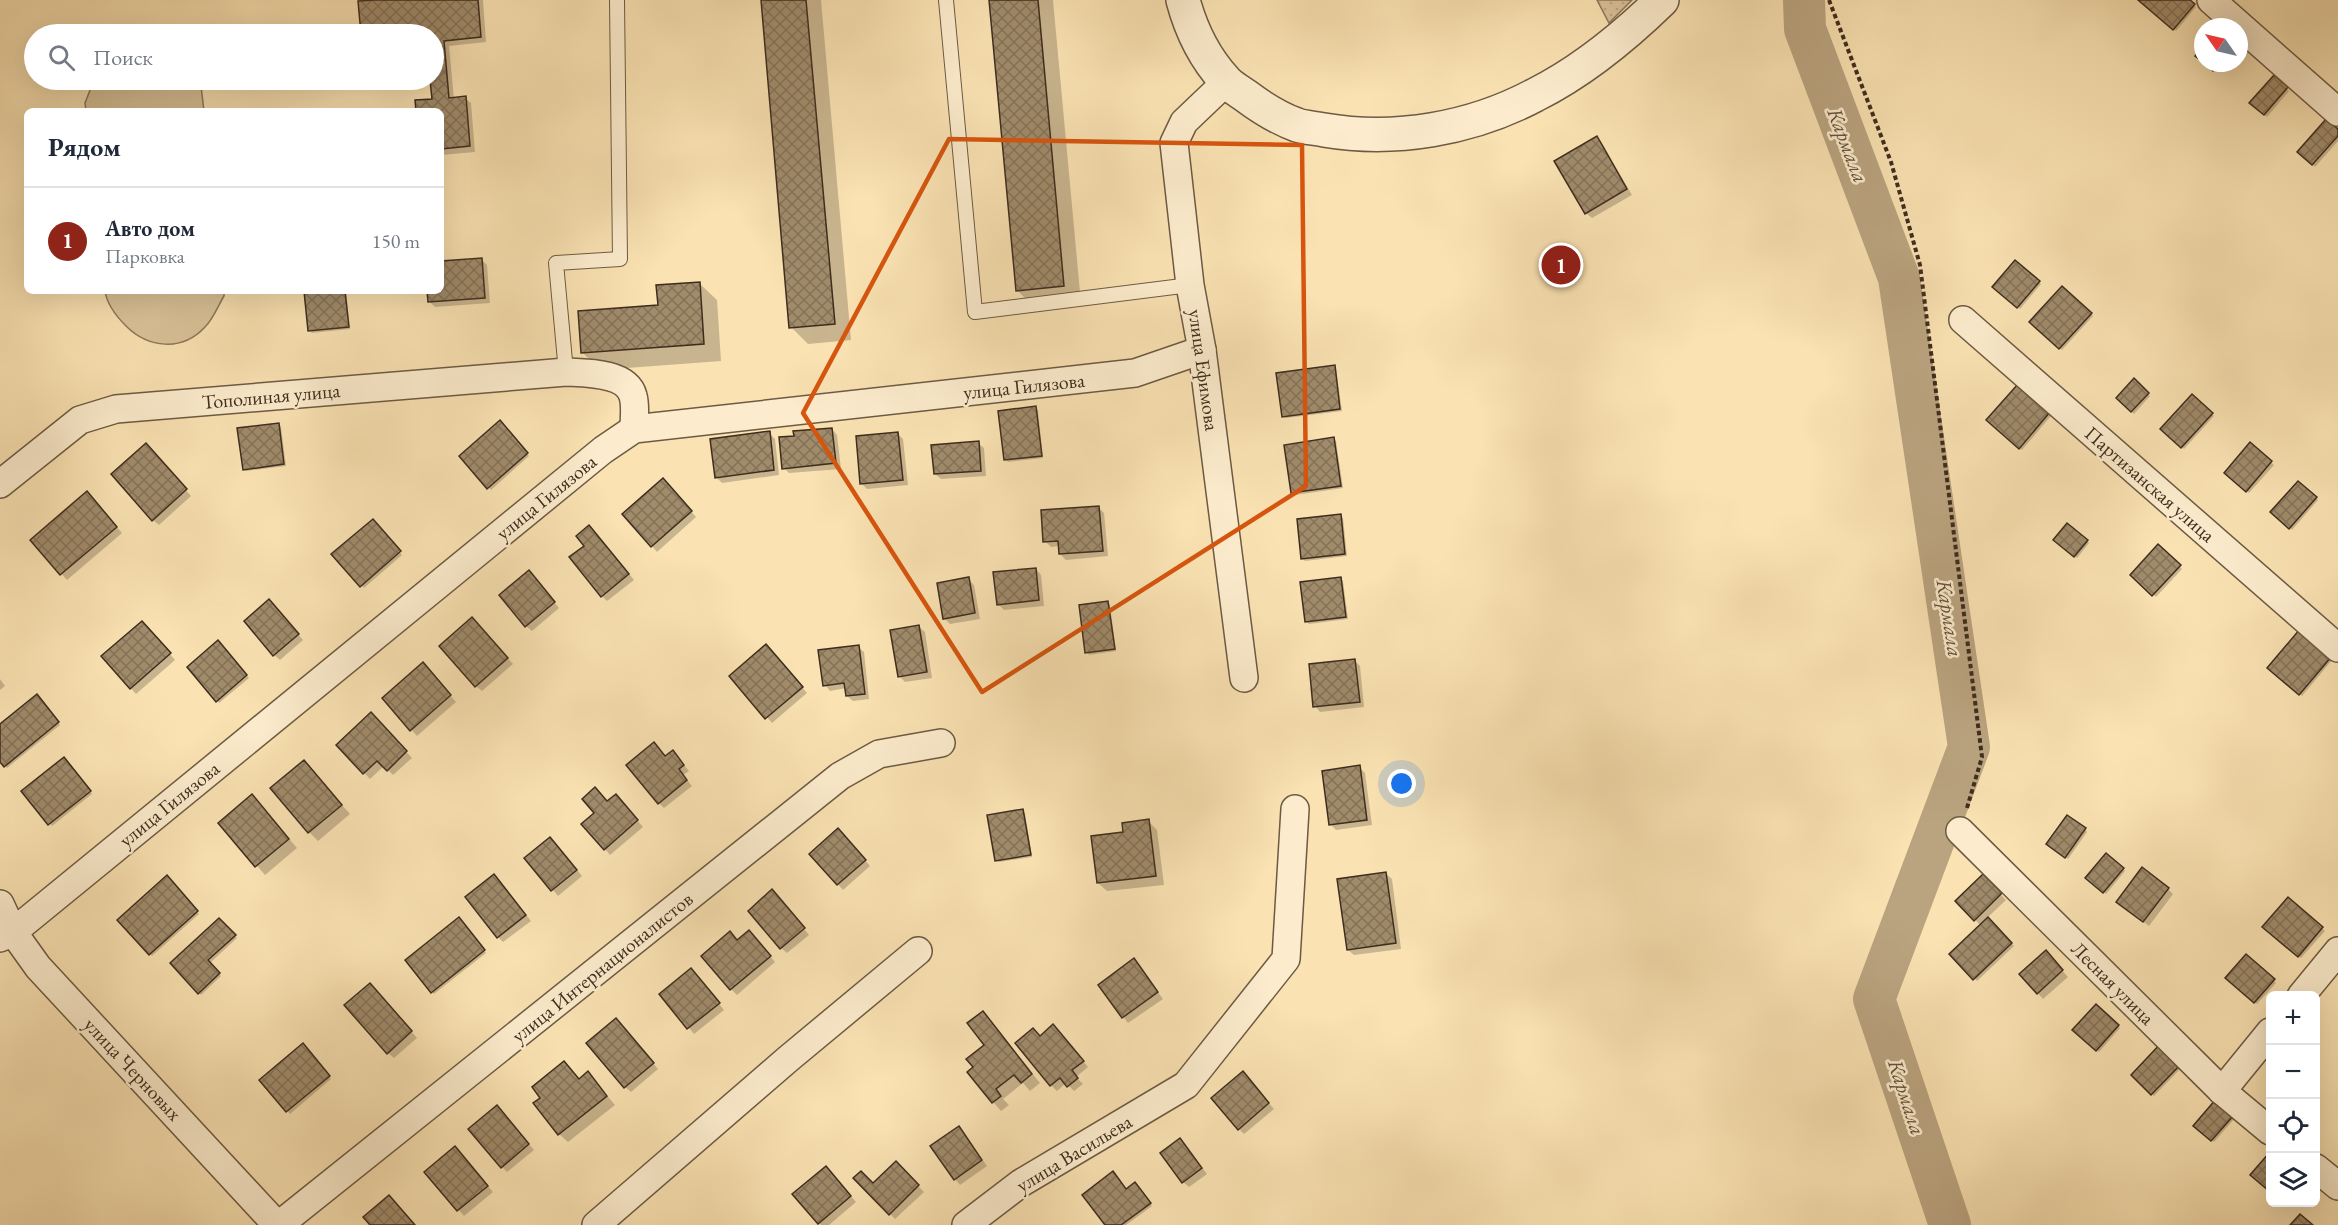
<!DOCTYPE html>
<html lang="ru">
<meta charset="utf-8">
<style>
:root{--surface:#fff;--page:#f2f2f3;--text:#1f2937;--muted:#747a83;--line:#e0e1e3;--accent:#8f2418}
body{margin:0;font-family:"EB Garamond",serif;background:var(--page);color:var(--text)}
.controls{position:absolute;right:18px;bottom:18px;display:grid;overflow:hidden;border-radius:9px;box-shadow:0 6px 24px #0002}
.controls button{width:54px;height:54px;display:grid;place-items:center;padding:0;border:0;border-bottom:2px solid var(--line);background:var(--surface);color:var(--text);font:30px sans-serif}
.compass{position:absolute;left:2194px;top:18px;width:54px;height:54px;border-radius:50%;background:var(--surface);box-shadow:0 6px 24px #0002;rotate:304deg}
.you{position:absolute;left:1402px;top:784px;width:21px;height:21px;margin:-15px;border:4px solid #fff;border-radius:50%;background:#1a73e8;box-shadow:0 0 0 9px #1a73e833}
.badge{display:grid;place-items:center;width:39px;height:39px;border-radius:50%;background:var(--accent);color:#fff;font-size:20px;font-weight:700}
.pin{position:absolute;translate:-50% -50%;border:3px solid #fff;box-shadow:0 2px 6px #0006}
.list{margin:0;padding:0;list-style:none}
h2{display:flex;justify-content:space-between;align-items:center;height:78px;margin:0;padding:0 24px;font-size:26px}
h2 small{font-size:20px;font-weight:400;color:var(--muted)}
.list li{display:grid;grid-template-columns:39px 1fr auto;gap:18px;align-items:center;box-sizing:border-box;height:108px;padding:0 24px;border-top:2px solid var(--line)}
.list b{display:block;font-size:22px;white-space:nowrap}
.list p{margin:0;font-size:20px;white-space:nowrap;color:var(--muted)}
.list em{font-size:20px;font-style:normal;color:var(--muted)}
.icon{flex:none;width:33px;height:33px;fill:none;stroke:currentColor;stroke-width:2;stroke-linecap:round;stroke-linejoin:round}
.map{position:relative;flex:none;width:2338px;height:1225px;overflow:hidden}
.search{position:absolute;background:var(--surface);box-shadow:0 6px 24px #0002;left:24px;top:24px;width:420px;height:66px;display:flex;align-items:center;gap:15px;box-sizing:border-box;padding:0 21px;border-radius:33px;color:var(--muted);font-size:22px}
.panel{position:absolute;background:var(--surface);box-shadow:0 6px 24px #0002;left:24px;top:108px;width:420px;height:186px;border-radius:9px}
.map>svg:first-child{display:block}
.green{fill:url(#green-dots);stroke:#8c785c;stroke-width:1.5}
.pitch{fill:#dac399;stroke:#8c785c;stroke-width:1.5}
.shadow{fill:#0003}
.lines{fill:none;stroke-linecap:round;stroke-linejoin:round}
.river{stroke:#baa480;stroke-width:42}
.building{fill:url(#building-cross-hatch);stroke:#3e2d1e;stroke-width:1.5}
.service-casing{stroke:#6d5a43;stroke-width:16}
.minor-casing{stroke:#6d5a43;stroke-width:30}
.tertiary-casing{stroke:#6d5a43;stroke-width:36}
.path{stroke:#3e2d1e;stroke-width:4;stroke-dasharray:4.5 3;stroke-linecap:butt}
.service{stroke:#fceccd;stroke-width:14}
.minor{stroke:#fceccd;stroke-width:27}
.tertiary{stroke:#fceccd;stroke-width:33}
.marked{fill:none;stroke:#d7550e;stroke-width:4.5;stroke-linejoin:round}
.labels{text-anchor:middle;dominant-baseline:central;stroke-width:5;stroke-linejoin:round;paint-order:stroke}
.street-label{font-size:20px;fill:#3e2d1e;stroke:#fceccd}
.water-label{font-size:21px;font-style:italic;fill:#63513b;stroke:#fceccd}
</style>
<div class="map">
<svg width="2338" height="1225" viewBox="0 0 2338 1225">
<defs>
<pattern id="green-dots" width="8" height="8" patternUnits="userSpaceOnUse" patternTransform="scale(1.5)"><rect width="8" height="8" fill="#dac399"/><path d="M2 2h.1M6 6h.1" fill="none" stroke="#bca883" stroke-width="1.8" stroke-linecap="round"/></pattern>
<pattern id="building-cross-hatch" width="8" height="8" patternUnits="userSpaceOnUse" patternTransform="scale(1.5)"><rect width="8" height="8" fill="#a08b6b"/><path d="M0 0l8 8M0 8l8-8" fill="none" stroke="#847257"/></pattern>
</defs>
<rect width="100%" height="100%" fill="#fae2b2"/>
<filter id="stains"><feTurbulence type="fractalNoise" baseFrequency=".00333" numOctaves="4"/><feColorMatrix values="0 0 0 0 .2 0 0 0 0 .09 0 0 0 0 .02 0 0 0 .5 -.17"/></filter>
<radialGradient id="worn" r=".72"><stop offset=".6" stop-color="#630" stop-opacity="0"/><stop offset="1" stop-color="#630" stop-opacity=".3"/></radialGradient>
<polygon class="green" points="1597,0 1632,0 1609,23"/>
<g class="pitch">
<polygon points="94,80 197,80 201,86 204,111 86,111 85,103"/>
<path d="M105,291h119v5c-6,10 -11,23 -19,31 -23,25 -57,21 -79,-1 -9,-9 -19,-21 -21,-35z"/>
</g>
<g class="shadow">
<polygon points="392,0 483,0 486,42 449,46 454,99 465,98 471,103 475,152 441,155 441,111 418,111 434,100 432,80 434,80 434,34 363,34 360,3"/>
<polygon points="762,0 821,0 851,340 808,344 791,327"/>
<polygon points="991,0 1053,0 1081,303 1034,307 1017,290"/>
<polygon points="2140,0 2188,0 2196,7 2176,31"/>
<polygon points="2205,63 2224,63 2216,72"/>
<polygon points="2274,77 2289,91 2267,117 2251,103"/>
<polygon points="2338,131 2338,141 2315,167 2299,152"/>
<polygon points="1597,138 1602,143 1632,195 1592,218 1586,213"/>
<polygon points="482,260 487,265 490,303 435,307 430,302 429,291 441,291 441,263"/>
<polygon points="2015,262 2041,284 2020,309 1995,287"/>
<polygon points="699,283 717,300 721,361 600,370 583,353"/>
<polygon points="2062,288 2093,316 2062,350 2031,322"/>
<polygon points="305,291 346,291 350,329 312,333 310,331"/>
<polygon points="1334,366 1336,369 1342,411 1286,418 1284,416"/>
<polygon points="2134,381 2150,396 2134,414 2118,398"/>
<polygon points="2018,386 2051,416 2022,450 1988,420"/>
<polygon points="2192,396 2214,416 2184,449 2163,429"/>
<polygon points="1036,408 1038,410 1043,458 1008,462 1005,459"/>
<polygon points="499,422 529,456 491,490 461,456"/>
<polygon points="279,424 281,427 286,466 246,471 244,469"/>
<polygon points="832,429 837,435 841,469 789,473 784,468"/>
<polygon points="769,433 775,439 779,475 722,483 716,477"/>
<polygon points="898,434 903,439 908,485 867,489 862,484"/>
<polygon points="1334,439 1336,441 1343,488 1295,495 1293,493"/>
<polygon points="978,443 984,448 986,476 941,479 935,474"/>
<polygon points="2250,444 2274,465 2249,493 2226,473"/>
<polygon points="151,451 191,496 159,525 153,520"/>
<polygon points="2299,483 2318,500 2292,530 2272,512"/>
<polygon points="669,486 696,517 657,552 652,546"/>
<polygon points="92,499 122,533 67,580 32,540"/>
<polygon points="1098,507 1104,513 1108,556 1066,560 1060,554 1060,546 1051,547 1045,541"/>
<polygon points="1340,516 1343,518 1347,556 1305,561 1303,559"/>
<polygon points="373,521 402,555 364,588 334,554"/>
<polygon points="2067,525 2089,543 2077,558 2055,540"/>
<polygon points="595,532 634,580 607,601 602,596 586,546"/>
<polygon points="2158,546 2182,569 2156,597 2132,575"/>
<polygon points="1036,569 1041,575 1044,606 1004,610 998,604"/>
<polygon points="534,578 559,608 532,631 526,626"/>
<polygon points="1340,578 1343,581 1348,619 1309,624 1307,622"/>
<polygon points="968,579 974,585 980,619 950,624 944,618"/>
<polygon points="1108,603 1110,605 1116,651 1089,655 1087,652"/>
<polygon points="274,606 303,640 280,660 274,655"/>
<polygon points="477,624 513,664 482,691 476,686"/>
<polygon points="919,627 925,632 932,678 905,682 899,676"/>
<polygon points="148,628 175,660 136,694 103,657"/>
<polygon points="2300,631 2333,659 2302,696 2269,668"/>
<polygon points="218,642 249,678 219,703 189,667"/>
<polygon points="858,647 864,652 869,699 853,701 847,696 846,688 830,691 825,685"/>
<polygon points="772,652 807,693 772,723 731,676"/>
<polygon points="1355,661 1360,666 1364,707 1320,712 1315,706"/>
<polygon points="428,670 456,702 417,736 384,698"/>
<polygon points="0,679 5,686 0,690"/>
<polygon points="39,699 60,725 7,768 0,760 0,726"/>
<polygon points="371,714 412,758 393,775 384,766 370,779 338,745"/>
<polygon points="666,758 678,758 689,771 683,775 692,786 664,808 659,803"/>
<polygon points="66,761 92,794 52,826 23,791"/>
<polygon points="304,762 350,814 318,841 309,832"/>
<polygon points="1359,767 1365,773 1372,825 1336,830 1330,824"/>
<polygon points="621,801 643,827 610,855 605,849 596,813 608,803"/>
<polygon points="260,805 297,848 265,875 220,823"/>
<polygon points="1022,811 1025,813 1032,857 999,862 996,860"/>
<polygon points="1148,821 1157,830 1164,885 1107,891 1098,883 1125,834"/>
<polygon points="2085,829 2087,832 2068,859 2050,846"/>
<polygon points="843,835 870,866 843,890 811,854"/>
<polygon points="556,844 582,876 558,896 526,858"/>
<polygon points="2106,855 2125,871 2106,894 2087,878"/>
<polygon points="1386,874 1392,879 1401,949 1354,955 1348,950"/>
<polygon points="1983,876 2006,900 1987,918 2014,946 1977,981 1951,954 1981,926 1957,901"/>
<polygon points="167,878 199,914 152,956 120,920"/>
<polygon points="499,881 531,921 503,942 498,937"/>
<polygon points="2168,889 2173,894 2149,926 2124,907"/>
<polygon points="778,897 809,935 787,953 781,948"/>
<polygon points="2288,899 2325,931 2301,958 2264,927"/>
<polygon points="219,920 237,938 210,963 221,976 201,995 172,963"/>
<polygon points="461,922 486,953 434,994 432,992"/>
<polygon points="755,938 775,962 737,995 731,989 738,942"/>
<polygon points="2246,956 2276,983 2257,1004 2227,978"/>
<polygon points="2051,958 2068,977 2043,999 2021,975"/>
<polygon points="1139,966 1163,999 1128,1023 1100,985"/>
<polygon points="697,976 724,1010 694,1034 661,994"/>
<polygon points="375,990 417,1038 394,1058 388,1053"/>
<polygon points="2096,1006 2120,1028 2099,1052 2074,1030"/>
<polygon points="983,1013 1040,1083 1030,1091 1023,1083 1003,1099 1009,1105 1001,1111 993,1102 975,1067 986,1045"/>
<polygon points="621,1025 658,1069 631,1092 625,1087"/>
<polygon points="1059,1032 1088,1067 1076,1077 1083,1084 1074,1091 1066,1083 1057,1091 1051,1085 1040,1037"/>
<polygon points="303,1045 331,1079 290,1114 261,1080"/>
<polygon points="564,1063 580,1080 588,1073 615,1105 568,1142 559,1134 543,1098"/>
<polygon points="2184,1065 2154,1096 2133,1075"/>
<polygon points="1248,1079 1274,1109 1244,1134 1239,1129"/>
<polygon points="2216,1102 2235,1118 2214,1142 2195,1126"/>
<polygon points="502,1113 534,1150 507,1172 502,1167"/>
<polygon points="959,1128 987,1166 960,1185 955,1179"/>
<polygon points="1180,1140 1207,1174 1189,1187 1183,1182"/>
<polygon points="460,1153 493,1192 464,1216 426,1172"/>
<polygon points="896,1163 924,1192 895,1219 855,1178 873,1185"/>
<polygon points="831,1173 856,1202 829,1225 821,1225 795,1194"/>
<polygon points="1137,1187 1152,1206 1126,1225 1107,1225 1126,1191"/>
</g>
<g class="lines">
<polyline class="river" points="1804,0 1805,29 1899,278 1969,747 1874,999 1950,1225"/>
</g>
<g class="building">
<polygon points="375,0 478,0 481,37 444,41 449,98 466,96 470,146 441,149 441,111 416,111 415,100 432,99 430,80 434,80 434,34 361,34 358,1"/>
<polygon points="761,0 806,0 835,324 789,328"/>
<polygon points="989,0 1038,0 1064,286 1016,291"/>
<polygon points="2138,0 2190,0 2195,4 2173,30"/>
<polygon points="2203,46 2203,62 2195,56"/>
<polygon points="2204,63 2220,63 2213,71"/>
<polygon points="2274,75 2288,87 2264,115 2249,103"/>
<polygon points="2326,119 2338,129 2338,136 2312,165 2297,152"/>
<polygon points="1597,136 1627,189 1585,214 1554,161"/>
<polygon points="482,258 485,298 428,302 427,291 441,291 441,261"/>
<polygon points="2015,260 2040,281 2017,308 1992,287"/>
<polygon points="700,282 704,344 581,353 578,311 658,305 656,285"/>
<polygon points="2062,286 2092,313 2059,349 2029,322"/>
<polygon points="304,291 345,291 349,327 308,331"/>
<polygon points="1335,365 1340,409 1282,417 1276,373"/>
<polygon points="2134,378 2149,393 2131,412 2116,398"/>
<polygon points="2018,384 2050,412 2019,449 1986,420"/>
<polygon points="2192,394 2213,413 2181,448 2160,429"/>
<polygon points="1036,406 1042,456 1004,460 998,411"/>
<polygon points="500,420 528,453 487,489 459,456"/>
<polygon points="279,423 284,464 243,470 237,428"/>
<polygon points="832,428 836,463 782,469 779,437 794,436 793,431"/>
<polygon points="770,431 774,470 715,478 710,439"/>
<polygon points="898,432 903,480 860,484 856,436"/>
<polygon points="1334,437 1341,486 1291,493 1284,445"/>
<polygon points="979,441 981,471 934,474 931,445"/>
<polygon points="2250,442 2272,461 2246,492 2224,473"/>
<polygon points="146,443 187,489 152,521 111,474"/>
<polygon points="663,478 692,511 651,547 622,514"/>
<polygon points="2298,481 2317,497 2289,529 2270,512"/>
<polygon points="87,491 117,527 60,575 30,540"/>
<polygon points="1099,506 1103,551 1059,554 1058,541 1043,542 1041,510"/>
<polygon points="1341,514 1345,554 1301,559 1297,519"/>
<polygon points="373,519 401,551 360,587 331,554"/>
<polygon points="2067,523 2088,540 2074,557 2053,540"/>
<polygon points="589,525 629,574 601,597 569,557 584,546 576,536"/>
<polygon points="2158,544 2181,565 2152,596 2130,575"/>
<polygon points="1036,568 1039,600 997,605 993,572"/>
<polygon points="529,570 555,602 525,627 499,595"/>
<polygon points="969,577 975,613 943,619 937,583"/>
<polygon points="1341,577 1346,617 1305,622 1300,582"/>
<polygon points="269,599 299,634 273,656 244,621"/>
<polygon points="1108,601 1115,649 1085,653 1079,605"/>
<polygon points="472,617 508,658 475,687 439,646"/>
<polygon points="142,621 171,653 130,689 101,656"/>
<polygon points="919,625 927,672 898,677 890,630"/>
<polygon points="2300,629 2332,656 2299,695 2267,668"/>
<polygon points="218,640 247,675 216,702 187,667"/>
<polygon points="766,644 803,687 765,719 729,676"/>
<polygon points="859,645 865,694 846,696 844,683 823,686 818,650"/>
<polygon points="1355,659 1360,702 1313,707 1309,664"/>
<polygon points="423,662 451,695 410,731 382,698"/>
<polygon points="37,694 59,722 4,767 0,762 0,724"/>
<polygon points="371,712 407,751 387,771 377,761 363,774 336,745"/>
<polygon points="654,742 665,756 673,750 684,765 679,769 687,780 658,804 626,765"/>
<polygon points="64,757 91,791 48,825 21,791"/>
<polygon points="304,760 342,805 308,833 270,788"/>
<polygon points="1360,765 1367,820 1329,825 1322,771"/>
<polygon points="595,787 607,801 616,794 638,820 604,850 581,824 594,813 582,799"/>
<polygon points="252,794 289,839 255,867 218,823"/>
<polygon points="1023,809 1031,855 995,861 987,815"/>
<polygon points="2067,815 2086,828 2065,858 2046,844"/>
<polygon points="1149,819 1156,876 1097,883 1091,836 1123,832 1122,823"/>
<polygon points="838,828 866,860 837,885 809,854"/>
<polygon points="550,837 577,870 551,891 524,858"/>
<polygon points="2106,853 2124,868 2103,893 2085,878"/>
<polygon points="2142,867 2169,888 2143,922 2116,902"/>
<polygon points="1386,872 1396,943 1347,950 1337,879"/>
<polygon points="494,874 526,915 497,938 465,897"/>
<polygon points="1983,874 2002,893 1974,921 1955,901"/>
<polygon points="167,875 198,911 149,955 117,920"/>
<polygon points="772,889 805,928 780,949 748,911"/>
<polygon points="2288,897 2323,927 2298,957 2262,927"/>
<polygon points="459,917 485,950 431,993 405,960"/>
<polygon points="1988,917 2012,943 1973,980 1949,954"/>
<polygon points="219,918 236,935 208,960 220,973 198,994 170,963"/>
<polygon points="749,930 771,956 730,990 701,956 730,931 737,940"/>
<polygon points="2046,950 2063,970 2037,994 2019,974"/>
<polygon points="2246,954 2275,979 2254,1003 2225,978"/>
<polygon points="1134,958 1158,992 1122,1018 1098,985"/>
<polygon points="691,968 720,1003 687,1029 659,994"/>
<polygon points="370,983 412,1031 387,1054 344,1005"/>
<polygon points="2096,1004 2119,1025 2096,1051 2072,1030"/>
<polygon points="983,1011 1032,1074 1021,1083 1014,1075 996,1089 1001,1096 992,1103 967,1072 973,1067 966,1059 984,1045 967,1023"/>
<polygon points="616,1018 654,1063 624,1088 586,1043"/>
<polygon points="1053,1024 1084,1061 1072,1070 1078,1078 1067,1087 1060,1078 1050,1086 1015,1043 1033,1028 1040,1036"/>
<polygon points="2162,1042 2183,1062 2151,1095 2131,1075"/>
<polygon points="303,1043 330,1076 286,1112 259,1080"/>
<polygon points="564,1061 579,1079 588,1071 607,1096 558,1135 533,1103 540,1098 532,1087"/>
<polygon points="1243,1071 1269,1103 1238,1130 1211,1098"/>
<polygon points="2216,1099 2234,1115 2211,1141 2193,1126"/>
<polygon points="497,1105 529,1144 501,1168 468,1129"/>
<polygon points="959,1126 982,1160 954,1180 930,1146"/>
<polygon points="1180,1138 1202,1168 1182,1183 1160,1153"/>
<polygon points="455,1146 488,1186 457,1211 424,1172"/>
<polygon points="2269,1153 2270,1154 2270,1192 2250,1175"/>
<polygon points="896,1161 919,1185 889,1215 853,1178 861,1171 873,1183"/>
<polygon points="826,1166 851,1196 818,1224 792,1194"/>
<polygon points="1113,1171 1126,1189 1135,1182 1151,1203 1121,1225 1105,1225 1082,1195"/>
<polygon points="389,1195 415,1225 370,1225 363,1217"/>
<polygon points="2300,1214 2313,1225 2290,1225"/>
</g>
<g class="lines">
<defs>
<g id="service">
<polyline points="946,0 975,312 1190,285"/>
<polyline points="566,372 556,263 620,259 617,0"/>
</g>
<g id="minor">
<polyline points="2211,0 2338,112"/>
<polyline points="1226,82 1184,122 1174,143 1190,285 1202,350 1244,678"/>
<polyline points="1963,320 2338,648"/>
<path d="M0,484l80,-64 36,-11 450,-37c19,1 61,0 67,24 3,10 1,22 1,33"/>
<polyline points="1960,831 2222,1091 2270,1131"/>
<polyline points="0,904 13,932 38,967 277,1225"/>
<polyline points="0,938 13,932 603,450 634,429 1135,373 1202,350"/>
<polyline points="2301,996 2338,951"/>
<polyline points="2222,1091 2270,1032"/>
<polyline points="2316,1168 2338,1186"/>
<polyline points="279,1225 840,776 879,754 941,743"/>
<polyline points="596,1225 788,1059 918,951"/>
<polyline points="966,1225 1021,1183 1186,1085 1286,959 1295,809"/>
</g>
<path id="tertiary" d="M1183,0c8,30 21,57 42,80 5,6 14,11 21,16 16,12 32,22 51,29 9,3 18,3 27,5 71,12 147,-1 211,-35 48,-24 89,-58 127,-95"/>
</defs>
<use href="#service" class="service-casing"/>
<use href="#minor" class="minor-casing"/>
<use href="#tertiary" class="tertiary-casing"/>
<polyline class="path" points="1829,0 1891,162 1920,265 1982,757 1967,808"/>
<use href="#service" class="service"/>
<use href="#minor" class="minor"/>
<use href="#tertiary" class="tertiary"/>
</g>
<path class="marked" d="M949,139l353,6 4,341 -324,206 -179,-279z"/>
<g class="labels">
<g class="street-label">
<text transform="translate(1204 370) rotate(82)">улица Ефимова</text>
<text transform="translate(1024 386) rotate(-6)">улица Гилязова</text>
<text transform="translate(271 396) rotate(-5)">Тополиная улица</text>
<text transform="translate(2150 484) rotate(41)">Партизанская улица</text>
<text transform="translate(546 497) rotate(-39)">улица Гилязова</text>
<text transform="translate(169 804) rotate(-39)">улица Гилязова</text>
<text transform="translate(602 967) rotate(-39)">улица Интернационалистов</text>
<text transform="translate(2113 983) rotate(45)">Лесная улица</text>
<text transform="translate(133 1069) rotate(47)">улица Черновых</text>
<text transform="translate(1074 1153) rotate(-31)">улица Васильева</text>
</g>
<g class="water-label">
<text transform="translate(1848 145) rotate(69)">Кармала</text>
<text transform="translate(1950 618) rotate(81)">Кармала</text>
<text transform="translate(1907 1097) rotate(72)">Кармала</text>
</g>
</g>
<rect width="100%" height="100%" filter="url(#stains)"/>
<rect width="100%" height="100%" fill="url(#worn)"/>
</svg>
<div class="controls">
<button>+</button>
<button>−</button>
<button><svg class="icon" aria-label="locate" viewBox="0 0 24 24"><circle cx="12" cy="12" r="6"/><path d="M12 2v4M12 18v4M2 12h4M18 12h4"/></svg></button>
<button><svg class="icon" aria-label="layers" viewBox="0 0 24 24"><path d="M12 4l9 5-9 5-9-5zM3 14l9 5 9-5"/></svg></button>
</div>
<svg class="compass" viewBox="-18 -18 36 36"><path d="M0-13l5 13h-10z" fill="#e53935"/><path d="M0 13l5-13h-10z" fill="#747a83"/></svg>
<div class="you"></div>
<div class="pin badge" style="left:1561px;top:265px">1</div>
<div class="search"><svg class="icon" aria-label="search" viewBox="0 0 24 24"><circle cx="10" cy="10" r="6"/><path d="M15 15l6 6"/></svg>Поиск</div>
<section class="panel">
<h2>Рядом<small></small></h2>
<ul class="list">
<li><span class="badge">1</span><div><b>Авто дом</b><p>Парковка</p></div><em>150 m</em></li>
</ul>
</section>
</div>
